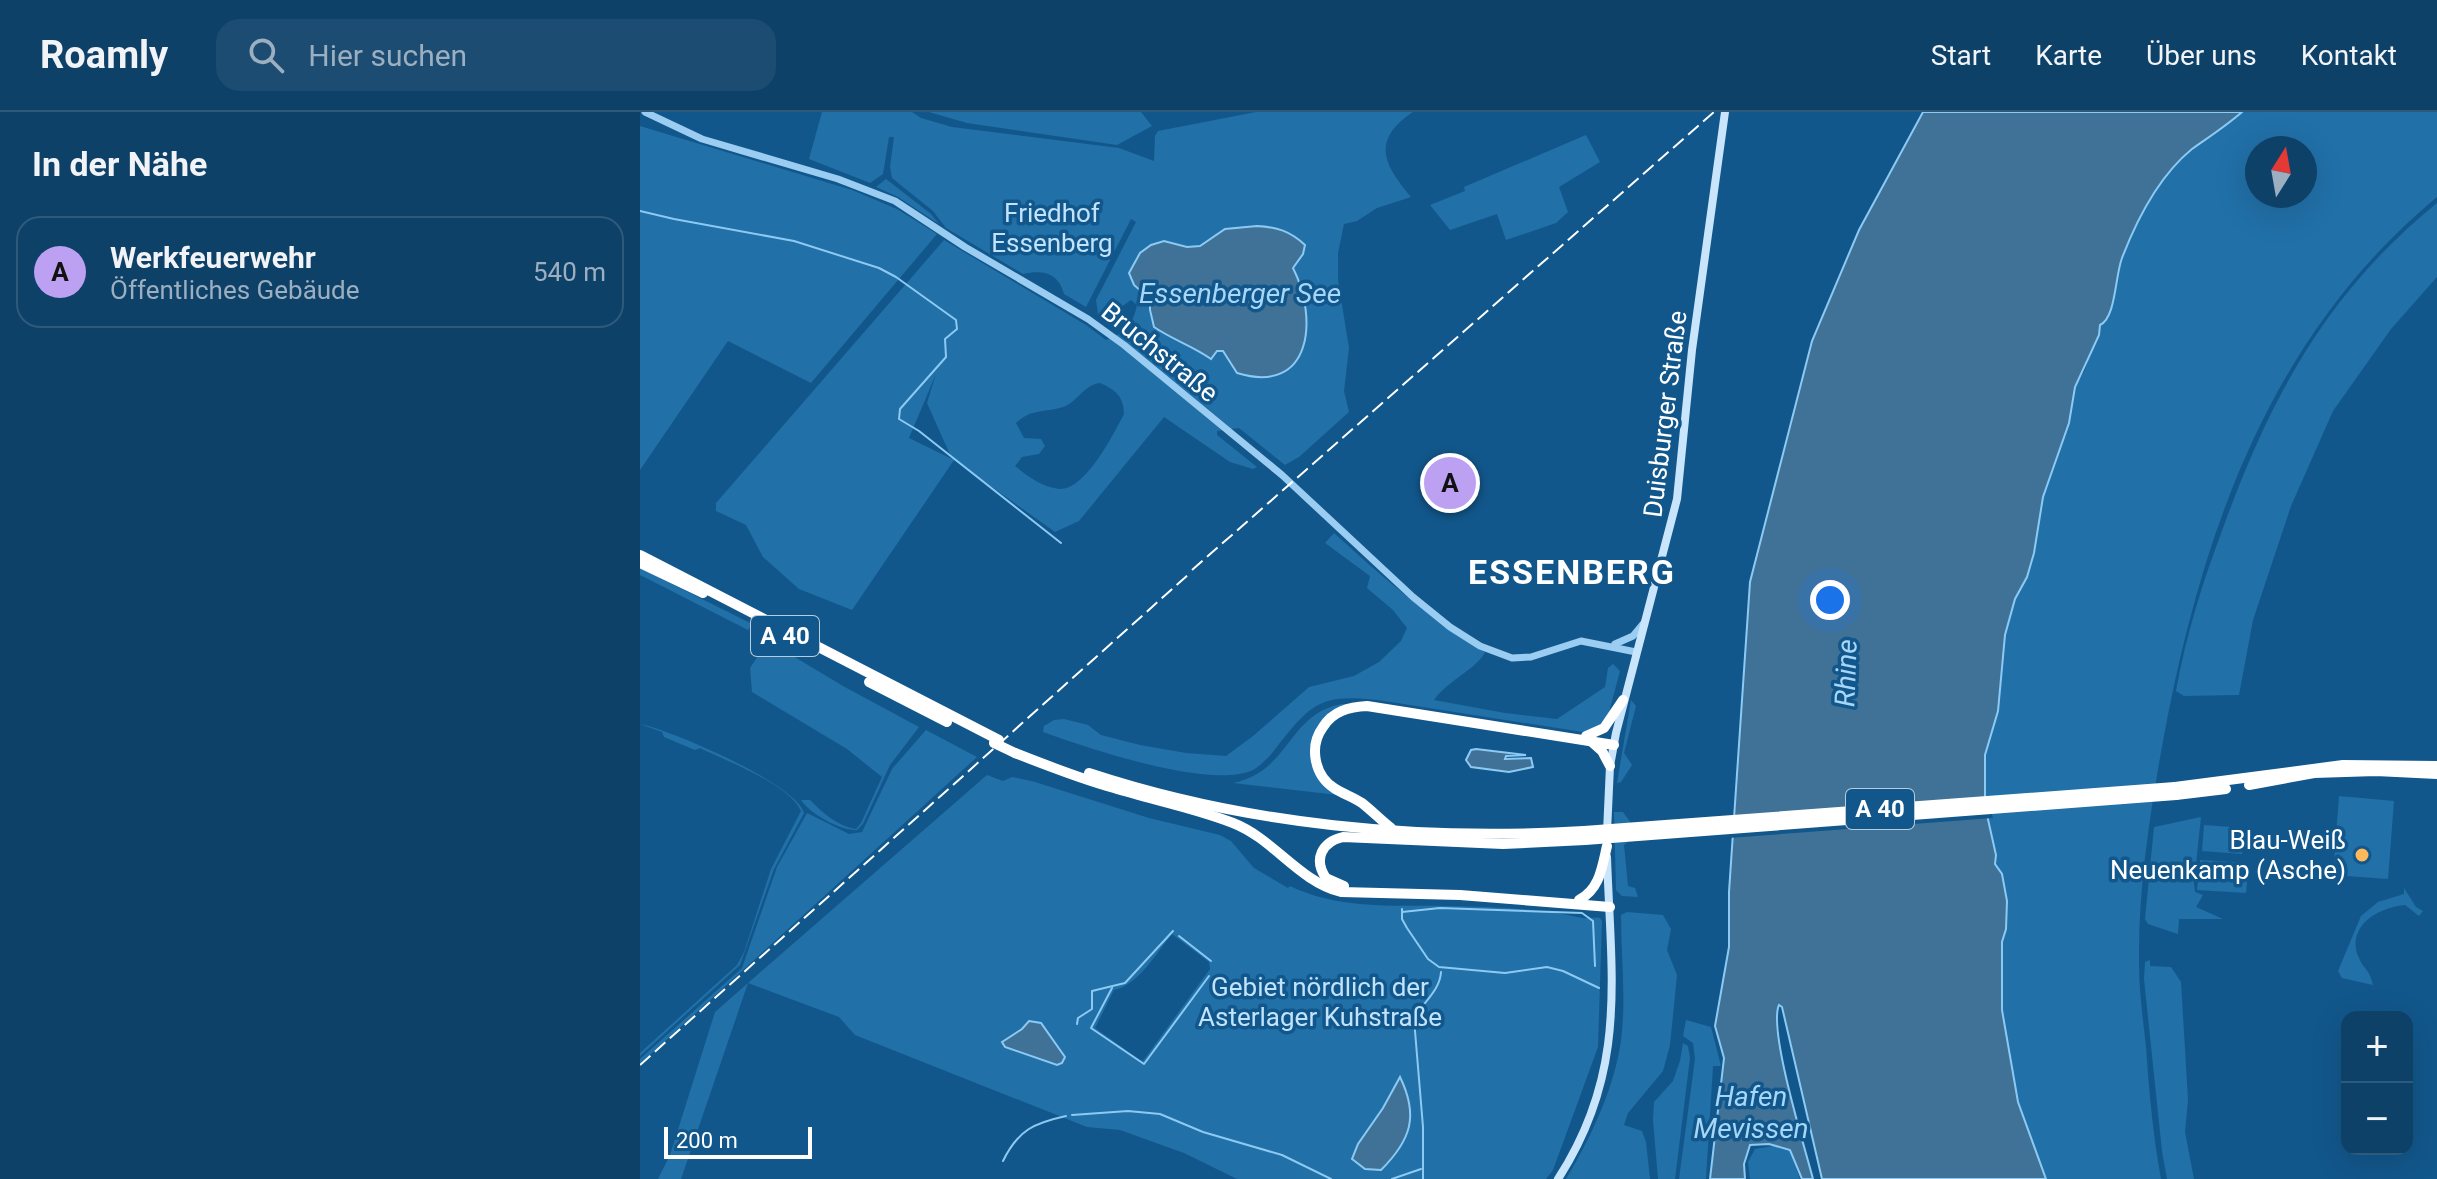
<!DOCTYPE html>
<html lang="de">
<meta charset="utf-8">
<style>
:root{--surface:#0e4168;--page:#1c4c71;--text:#f1f3f6;--muted:#9bafc0;--line:#2e5a7c;--accent:#bca0f2}
body{margin:0;font-family:Roboto,sans-serif;background:var(--page);color:var(--text)}
.controls{position:absolute;right:24px;bottom:24px;display:grid;overflow:hidden;border-radius:16px;box-shadow:0 8px 32px #0002}
.controls button{width:72px;height:72px;display:grid;place-items:center;padding:0;border:0;border-bottom:2px solid var(--line);background:var(--surface);color:var(--text);font:40px sans-serif}
.compass{position:absolute;left:1605px;top:24px;width:72px;height:72px;border-radius:50%;background:var(--surface);box-shadow:0 8px 32px #0002;rotate:11deg}
.scale{position:absolute;left:24px;bottom:20px;width:148px;box-sizing:border-box;padding-left:8px;border:4px solid #fff;border-top:0;font-size:22px;line-height:28px;white-space:nowrap;color:#fff;-webkit-text-stroke:6px #12578b;paint-order:stroke}
.you{position:absolute;left:1190px;top:488px;width:28px;height:28px;margin:-20px;border:6px solid #fff;border-radius:50%;background:#1a73e8;box-shadow:0 0 0 12px #1a73e833}
.badge{display:grid;place-items:center;width:52px;height:52px;border-radius:50%;background:var(--accent);color:#111;font-size:26px;font-weight:700}
.pin{position:absolute;translate:-50% -50%;border:4px solid #fff;box-shadow:0 2px 8px #0006}
.list{margin:0;padding:0;list-style:none}
h2{display:flex;justify-content:space-between;align-items:center;height:104px;margin:0;padding:0 32px;font-size:34px}
h2 small{font-size:26px;font-weight:400;color:var(--muted)}
.list li{display:grid;grid-template-columns:52px 1fr auto;gap:24px;align-items:center;box-sizing:border-box;height:112px;margin:0 16px 16px;padding:0 16px;border:2px solid var(--line);border-radius:24px}
.list b{display:block;font-size:30px;white-space:nowrap}
.list p{margin:0;font-size:26px;white-space:nowrap;color:var(--muted)}
.list em{font-size:26px;font-style:normal;color:var(--muted)}
.icon{flex:none;width:44px;height:44px;fill:none;stroke:currentColor;stroke-width:2;stroke-linecap:round;stroke-linejoin:round}
.map{position:relative;flex:none;width:1797px;height:1067px;overflow:hidden}
header{display:flex;align-items:center;gap:48px;box-sizing:border-box;height:112px;padding:0 40px;background:var(--surface);border-bottom:2px solid var(--line)}
header strong{font-size:38px}
nav{display:flex;gap:44px;margin-inline-start:auto;font-size:28px}
.search{width:560px;height:72px;background:var(--page);display:flex;align-items:center;gap:20px;box-sizing:border-box;padding:0 28px;border-radius:24px;color:var(--muted);font-size:30px}
main{display:flex}
aside{flex:1;background:var(--surface)}
.map>svg:first-child{display:block}
.green{fill:#2170a8;fill-rule:evenodd}
.water{fill:#407298;stroke:#8ccaf4;stroke-width:2}
.pier{fill:#12578b}
.lines{fill:none;stroke-linecap:round;stroke-linejoin:round}
.stream{stroke:#8ccaf4;stroke-width:2}
.tertiary{stroke:#9acdf1;stroke-width:7}
.secondary{stroke:#c8e5fb;stroke-width:8}
.motorway{stroke:#fff;stroke-width:10}
.rail{stroke:#fff;stroke-width:2;stroke-dasharray:14 6;stroke-linecap:butt}
.motorway-bridge{stroke:#fff;stroke-width:10}
.poi-dot{fill:#ffb95a;stroke:#12578b;stroke-width:3}
.labels{text-anchor:middle;dominant-baseline:central;stroke-width:7;stroke-linejoin:round;paint-order:stroke}
.shield{fill:#12578b;stroke:#b8cddc;stroke-width:2}
.shield-label{font-size:24px;font-weight:bold;fill:#fff}
.park-label{font-size:26px;fill:#c1e3fc;stroke:#12578b}
.street-label{font-size:26px;fill:#fff;stroke:#12578b}
.poi-label{font-size:26px;fill:#fff;stroke:#12578b;text-anchor:end}
.water-label{font-size:28px;font-style:italic;fill:#a6d6f8;stroke:#12578b}
.district-label{font-size:34px;font-weight:bold;letter-spacing:2px;fill:#fff;stroke:#12578b}
</style>
<header>
<strong>Roamly</strong>
<div class="search"><svg class="icon" aria-label="search" viewBox="0 0 24 24"><circle cx="10" cy="10" r="6"/><path d="M15 15l6 6"/></svg>Hier suchen</div>
<nav><a>Start</a><a>Karte</a><a>Über uns</a><a>Kontakt</a></nav>
</header>
<main>
<aside>
<h2>In der Nähe<small></small></h2>
<ul class="list">
<li><span class="badge">A</span><div><b>Werkfeuerwehr</b><p>Öffentliches Gebäude</p></div><em>540 m</em></li>
</ul>
</aside>
<div class="map">
<svg width="1797" height="1067" viewBox="0 0 1797 1067">
<rect width="100%" height="100%" fill="#12578b"/>
<g class="green">
<path d="M182,0h90l9,6 31,9 167,21 35,13 1,-25 3,-5 98,-19h157c-42,28 -30,52 -2,85l-34,11 -20,13 -13,3 -6,29v27l11,68 -5,43 5,21 -50,45 -14,8 -46,-37 -22,3v4l40,32 -4,2 -23,-7 -66,-45 -85,104 -24,11 -101,-72 -102,150 -53,-21 -36,-32 -17,-32 -30,-14v-8l228,-263 142,85 20,15c18,-7 27,-15 31,-35l-6,-5 -25,18 -8,-4 -2,-14 40,-78 -5,-3 -45,88 -22,-13c-6,-22 -22,-24 -41,-20l-77,-46 -13,-17 -41,-33 -2,-11 4,-30h-5l-6,37 -13,9 -61,-24zM617,114l46,28 -10,14 9,17 2,19 -55,73 -12,-4 -13,-22 -7,-1 -2,6 -21,-9 -44,-37v-11l-21,-26 11,-20 24,-12 23,6 13,-1 25,-17zM296,262l-9,29 25,56 -43,-21zM460,271c15,6 24,14 24,31 -11,21 -38,75 -64,75 -17,-1 -33,-13 -45,-23l7,-9 17,-3 6,-8 -4,-7 -17,-1 -8,-15c16,-15 28,-10 47,-16 15,-5 20,-22 37,-24z"/>
<polygon points="289,0 501,0 512,14 477,33 327,11"/>
<path d="M1602,0h195v85c-167,138 -236,337 -274,544 -13,72 -25,148 -24,222 0,28 4,56 7,84 3,44 7,88 15,132h-115l-28,-77 -16,-92 -1,-68 5,-13 1,-28 -5,-27 -7,-10 1,-9 -11,-49v-51l13,-44 7,-76 10,-36 12,-22 7,-24 9,-56 26,-74 6,-36 10,-17 15,-45c17,-7 15,-45 20,-62 13,-40 36,-81 68,-109 16,-16 37,-27 54,-42zM1617,36h48v48h-48z"/>
<polygon points="0,14 212,78 257,97 297,122 171,271 88,229 0,358"/>
<polygon points="946,23 960,50 919,75 928,100 916,111 866,128 857,102 810,118 790,93 825,79 824,75"/>
<polygon points="246,67 291,102 299,112 258,85 236,75"/>
<path d="M1797,91v74l-46,52 -58,82 -42,95 -38,114 -14,75 -55,1 -8,-5c10,-56 27,-110 47,-163 47,-130 104,-236 214,-325z"/>
<path d="M694,421c48,44 96,85 151,119 -7,16 -38,29 -51,48l71,13 52,6 48,-32 3,-19 5,-4 7,7 -13,49 -18,13 -211,-33c-55,-6 -65,1 -99,44 -7,10 -16,20 -26,26 -43,20 -165,-22 -210,-38l1,-6 10,-6 10,-1 24,6 13,10 39,10 46,8 40,3 27,-20 56,-49 45,-11 25,-14 22,-21 6,-13 -14,-18 -26,-22 3,-12 -45,-33z"/>
<polygon points="0,456 112,512 108,518 12,469 0,463"/>
<path d="M128,529l75,45 76,41 -29,38 -27,59 -6,6c-16,1 -47,-16 -56,-30h9c12,12 27,26 46,29l5,-6 21,-46 -35,-28 -95,-57 -2,-24z"/>
<polygon points="991,588 996,594 984,641 992,653 981,670 977,671"/>
<path d="M702,592h14l-23,9 -20,43 25,39 -105,-12c58,-12 54,-69 109,-79z"/>
<path d="M0,612c31,6 157,60 164,89l-30,56 -34,96 -100,91v-3l97,-88 7,-13 27,-83 30,-58c-12,-27 -75,-50 -101,-63l-5,2 -31,-13 -2,-5z"/>
<polygon points="286,618 337,645 0,952 0,947 102,856 137,755 167,701 209,722 222,720 252,657"/>
<path d="M347,663l16,6 9,-4 23,5 114,36 71,17 11,6 23,27 34,20 2,-2c50,24 104,19 157,20 46,1 91,2 135,12 5,1 12,-1 18,0l2,3 -4,126 -45,123 -7,9h-309l-53,-26 -64,-23 -33,-3 -232,-92 -16,-18 -91,-34 -67,196h-23l12,-24 45,-143 33,-29zM532,822l37,28 1,7 -67,92 -3,-1 -45,-32 19,-38c25,-5 42,-37 58,-56zM401,911l24,34 -8,8 -52,-18 -3,-6 20,-12z"/>
<polygon points="1699,684 1754,689 1748,767 1693,763"/>
<polygon points="974,700 983,700 998,721 984,733 988,774 995,776 998,785 982,784 976,778"/>
<polygon points="1561,705 1554,771 1555,780 1563,783 1556,795 1583,807 1539,807 1538,822 1508,812 1505,807 1514,715"/>
<polygon points="1564,713 1604,716 1602,742 1562,739"/>
<polygon points="1560,748 1609,751 1606,781 1557,778"/>
<path d="M1764,776l12,19 7,4 -4,5 -14,-11c-26,2 -60,21 -46,53 5,12 10,10 14,27l-31,-7 -4,-7 23,-55 17,-14 26,-8z"/>
<path d="M987,800l36,3 8,14 -4,21 10,25 -7,70 -7,26 -35,42 -4,12 18,6 4,11 4,37h-84c24,-40 46,-86 54,-132 7,-42 1,-89 1,-132z"/>
<polygon points="1510,848 1510,854 1531,855 1541,870 1548,988 1545,1020 1554,1067 1527,1067 1522,1039 1504,867 1505,850"/>
<polygon points="1046,908 1071,915 1081,954 1073,954 1066,1067 1039,1067 1055,947 1053,931 1043,924"/>
<polygon points="1043,931 1048,934 1050,946 1035,1067 1018,1067 1013,1008 1014,990 1033,969 1040,949"/>
<polygon points="1139,1033 1148,1034 1160,1067 1110,1067 1108,1050 1115,1037"/>
</g>
<g class="water">
<path d="M1283,0h319c-16,14 -33,25 -50,37 -33,27 -55,70 -70,109 -7,18 -6,60 -22,67l-1,10 -24,52 -6,36 -26,74 -9,56 -7,24 -12,22 -10,36 -7,76 -13,44v51l11,49 -1,9 7,10 5,27 -1,28 -4,13v68l16,92 28,77h-224l-40,-172 -3,-2c-11,24 26,143 34,174h-11l-12,-29 -21,-6 -19,1 -6,19 1,15h-35l14,-121 -9,-32 14,-79v-55l21,-310 62,-241 47,-111z"/>
<path d="M617,114c20,1 33,5 48,19l-2,9 -10,14c25,49 20,128 -56,105l-14,-22h-6l-6,8c-18,-13 -38,-19 -57,-32l-4,-17v-11l-16,-14 -5,-12 11,-20 11,-8 13,-4 23,6 13,-1 25,-17z"/>
<polygon points="836,637 886,643 866,644 865,647 891,646 893,655 869,660 831,655 826,648 831,638"/>
<polygon points="389,909 401,911 425,945 422,951 417,953 365,935 362,930 382,917"/>
<path d="M760,965c19,39 11,63 -19,93l-16,-1 -13,-10 6,-15 25,-36z"/>
</g>
<polygon class="pier" points="1349,693 1353,706 1089,726 1091,704"/>
<g class="lines">
<g class="stream">
<polyline points="0,99 34,107 154,129 239,156 256,165 316,208 317,217 305,227 306,245 260,297 259,307 279,319 421,431"/>
<polyline points="762,797 762,807 767,816 788,847 799,855 865,861 907,855 923,859 959,876"/>
<polyline points="762,800 800,796 942,801 953,809 955,854"/>
<polyline points="539,824 571,849"/>
<polyline points="472,876 451,916 504,952 569,864"/>
<polyline points="437,912 438,906 452,897 452,879 485,871 533,819"/>
<polyline points="432,1003 488,999 520,1002 563,1020 642,1043 691,1067"/>
<path d="M363,1049c15,-31 31,-38 63,-45"/>
<polyline points="752,1067 781,1057"/>
<path d="M783,1067v-52l-9,-108c8,-16 26,-28 27,-47"/>
</g>
<g class="tertiary">
<polyline points="5,0 62,27 198,67 255,89 325,135 448,207 484,233 642,363 773,485 810,515 840,534 872,546 891,545 941,529 996,540"/>
<polyline points="975,532 993,524 1003,512"/>
</g>
<g class="secondary">
<polyline points="967,720 970,654 976,621 1037,387 1052,238 1085,0"/>
<path d="M918,1067c70,-108 53,-201 49,-322"/>
</g>
<g class="motorway">
<polyline points="0,443 359,628"/>
<polyline points="0,451 63,481"/>
<polyline points="120,511 159,532"/>
<polyline points="229,570 307,610"/>
<polyline points="946,624 964,616 983,588"/>
<polyline points="953,631 962,639 970,654"/>
<path d="M375,641c33,13 66,26 99,35 39,12 81,20 119,35 41,16 65,58 108,69l119,3 150,12"/>
<path d="M449,661c158,52 329,68 495,58"/>
<polyline points="1609,673 1674,661 1736,659 1797,662"/>
<polyline points="1535,675 1703,653 1797,654"/>
<polyline points="1536,683 1586,677"/>
<path d="M751,716c-10,-8 -19,-17 -29,-25 -9,-6 -19,-9 -28,-15 -20,-13 -25,-42 -11,-61 10,-16 26,-20 44,-21l247,39"/>
<path d="M704,774l-18,-8c-13,-19 -4,-36 17,-41l160,7 82,-4"/>
<path d="M939,788c21,-11 23,-33 28,-54"/>
</g>
<g class="rail">
<polyline points="552,458 1074,0"/>
<polyline points="0,953 550,461"/>
</g>
<g class="motorway-bridge">
<polyline points="354,631 375,641"/>
<polyline points="944,719 1535,675"/>
<polyline points="945,728 1536,683"/>
</g>
</g>
<circle class="poi-dot" cx="1722" cy="743" r="8"/>
<g class="labels">
<g class="shield">
<rect x="111" y="504" width="68" height="40" rx="6"/>
<rect x="1206" y="677" width="68" height="40" rx="6"/>
</g>
<g class="shield-label">
<text x="145" y="524">A 40</text>
<text x="1240" y="697">A 40</text>
</g>
<g class="park-label">
<text x="412" y="101">Friedhof<tspan x="412" dy="30">Essenberg</tspan></text>
<text x="680" y="875">Gebiet nördlich der<tspan x="680" dy="30">Asterlager Kuhstraße</tspan></text>
</g>
<g class="street-label">
<text transform="translate(520 240) rotate(39)">Bruchstraße</text>
<text transform="translate(1025 302) rotate(-83)">Duisburger Straße</text>
</g>
<g class="poi-label">
<text x="1706" y="728">Blau-Weiß<tspan x="1706" dy="30">Neuenkamp (Asche)</tspan></text>
</g>
<g class="water-label">
<text x="600" y="181">Essenberger See</text>
<text transform="translate(1206 561) rotate(-88)">Rhine</text>
<text x="1111" y="984">Hafen<tspan x="1111" dy="32">Mevissen</tspan></text>
</g>
<g class="district-label">
<text x="932" y="460">ESSENBERG</text>
</g>
</g>
</svg>
<div class="controls">
<button>+</button>
<button>−</button>
</div>
<svg class="compass" viewBox="-18 -18 36 36"><path d="M0-13l5 13h-10z" fill="#e53935"/><path d="M0 13l5-13h-10z" fill="#9bafc0"/></svg>
<div class="scale">200 m</div>
<div class="you"></div>
<div class="pin badge" style="left:810px;top:371px">A</div>
</div>
</main>
